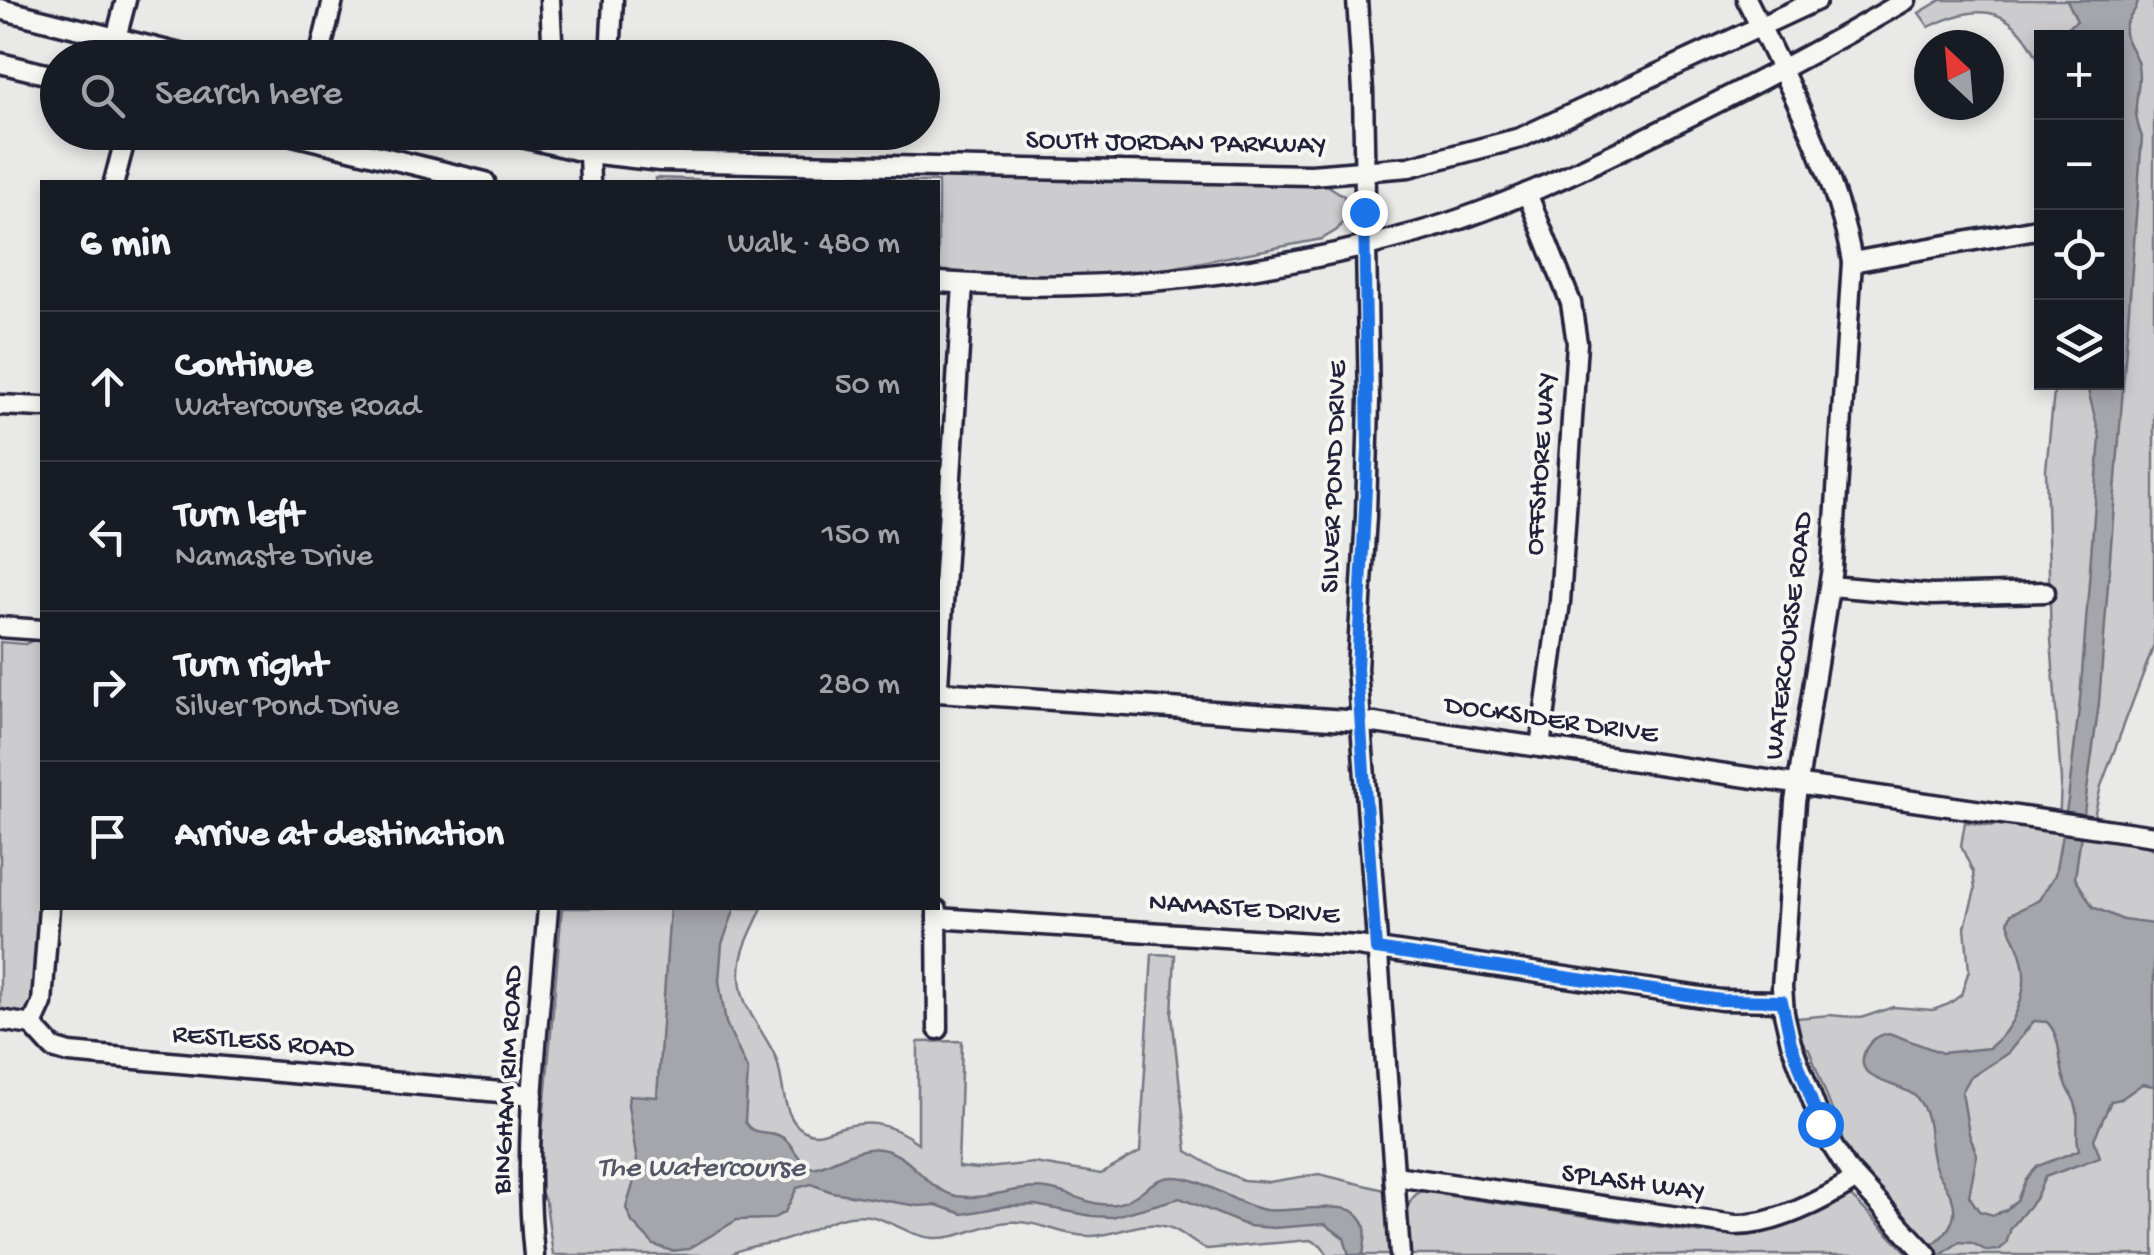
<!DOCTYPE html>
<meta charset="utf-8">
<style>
:root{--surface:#171b24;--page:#20242c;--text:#f1f3f6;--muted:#9ea1a6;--line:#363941}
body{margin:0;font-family:"Gochi Hand",sans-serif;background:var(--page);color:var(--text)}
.controls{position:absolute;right:30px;top:30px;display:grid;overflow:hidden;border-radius:0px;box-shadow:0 5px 15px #0003}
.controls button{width:90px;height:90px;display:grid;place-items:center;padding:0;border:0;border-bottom:2px solid var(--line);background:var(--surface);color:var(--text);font:50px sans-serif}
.compass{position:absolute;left:1914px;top:30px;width:90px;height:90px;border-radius:50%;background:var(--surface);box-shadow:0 5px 15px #0003;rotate:334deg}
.stop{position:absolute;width:30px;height:30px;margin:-22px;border:8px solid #1a73e8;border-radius:50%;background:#fff}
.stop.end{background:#1a73e8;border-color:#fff;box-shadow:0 2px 10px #0008}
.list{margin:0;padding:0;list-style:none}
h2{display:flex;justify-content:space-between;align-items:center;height:130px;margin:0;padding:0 40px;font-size:42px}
h2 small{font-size:32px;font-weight:400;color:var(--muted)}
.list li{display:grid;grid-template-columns:65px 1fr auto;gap:30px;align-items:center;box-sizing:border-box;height:150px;padding:0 40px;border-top:2px solid var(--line)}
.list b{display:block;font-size:38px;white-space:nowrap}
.list p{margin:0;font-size:32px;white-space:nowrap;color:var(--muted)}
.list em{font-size:32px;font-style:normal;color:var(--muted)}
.icon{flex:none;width:55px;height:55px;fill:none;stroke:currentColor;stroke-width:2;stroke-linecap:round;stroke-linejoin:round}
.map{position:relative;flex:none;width:2154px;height:1255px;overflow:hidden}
.search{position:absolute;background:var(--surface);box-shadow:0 5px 15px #0003;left:40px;top:40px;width:900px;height:110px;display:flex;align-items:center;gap:25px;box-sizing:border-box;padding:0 35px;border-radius:55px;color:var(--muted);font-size:38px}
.panel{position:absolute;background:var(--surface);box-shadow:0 5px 15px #0003;left:40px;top:180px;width:900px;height:730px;border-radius:0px}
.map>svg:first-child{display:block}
.green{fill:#ccccce;stroke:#777784;stroke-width:2.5}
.water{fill:#a5a5ac;stroke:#71717f;stroke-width:2.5;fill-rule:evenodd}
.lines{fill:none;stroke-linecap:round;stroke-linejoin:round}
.minor-casing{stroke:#22223b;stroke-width:25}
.minor{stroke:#f6f6f2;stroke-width:18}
.route{stroke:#1a73e8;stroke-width:12}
.labels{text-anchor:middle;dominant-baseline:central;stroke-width:8;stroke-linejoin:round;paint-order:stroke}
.street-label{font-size:28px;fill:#22223b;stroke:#f6f6f2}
.water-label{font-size:30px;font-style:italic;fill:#565668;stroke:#f6f6f2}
</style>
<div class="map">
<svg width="2154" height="1255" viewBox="0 0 2154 1255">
<rect width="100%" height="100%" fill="#e9e9e7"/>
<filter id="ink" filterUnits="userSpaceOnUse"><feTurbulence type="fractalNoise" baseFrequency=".01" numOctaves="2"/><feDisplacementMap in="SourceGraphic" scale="20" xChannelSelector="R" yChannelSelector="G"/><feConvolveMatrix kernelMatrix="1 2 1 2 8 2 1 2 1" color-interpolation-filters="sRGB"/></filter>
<g filter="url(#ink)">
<g class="green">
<path d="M1941,0h213v645l-53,141 -11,48 53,9 11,7v405h-215c-22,-23 -98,-89 -97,-118l-33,-88 -7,-5 -6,-26 34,-3 31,3 32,-11 40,3 16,-6 12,-9 8,-25 -4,-43 10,-37 -2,-18 -12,-26 4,-24 28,4 9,-4 57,8 2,-49 -10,-142 -5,-170 9,-86 61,-1v-344h-74l-1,27c-26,-57 -58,-65 -112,-38l-10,-14z"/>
<polygon points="863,173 1327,185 1344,196 1348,215 1337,230 1322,239 1139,274 1055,277 938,271 938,182 655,182 655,178 749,181"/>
<path d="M36,639h6c0,100 4,201 -1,301 -1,19 1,45 -6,62 -7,16 -22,20 -35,7v-367l25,2z"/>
<path d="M562,908h200c-9,21 -22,41 -22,65 -1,35 23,55 36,85 9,23 4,65 33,75 8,3 16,-1 23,-3 35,-11 56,-9 86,13v-101l44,-1 -4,126 20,2 56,-6 67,11 39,-22 12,-198 23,1 -3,60 15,136 32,19 24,10 26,2 50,-8 70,17 4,64h-65l-7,-10 -11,-5 -103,9c-15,-5 -24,-18 -39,-22 -28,-8 -49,8 -76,9 -28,1 -54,-16 -83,-14 -25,1 -48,17 -75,16 -23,-1 -42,-18 -65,-22 -34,-5 -56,17 -87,25 -18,4 -35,4 -52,14h-177l-7,-52 -7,-16v-19z"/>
<path d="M1428,1189l13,2 3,4 257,38 6,-3 33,3 105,-37 7,1 58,58h-499c-3,-24 -14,-59 17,-66z"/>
</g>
<g class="water">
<path d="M2067,0h71c-1,13 -11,16 -13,28 -2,13 11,24 13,37 5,29 -10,37 4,72l-43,566 -24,175 18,29 30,13 31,4v162l-12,-2 -21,15 -10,2 -17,38 6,18 -55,20 -10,22 -24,29 -5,16 -7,6 -12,1 -15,-8 -13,-1 -18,13h-21c13,-11 32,-23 34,-41 2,-17 -10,-29 -17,-43 -12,-25 -1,-52 -21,-74 -14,-15 -65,-14 -51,-46 5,-11 13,-16 24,-18l53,20 47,-5c25,-19 41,-57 33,-88 -3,-13 -10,-25 -14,-38l3,-8 28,-14 16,-25 13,-75 12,-100 20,-263 -14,-54 30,-1v-344l-41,-1 -6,-11 8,-5zM2034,1021l13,1c15,15 11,40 18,59 3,10 11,19 12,30 2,13 -2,23 2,39l-41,16 -12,13 -9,21 -11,10 -13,5 -14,-4 -10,-15 8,-41 -8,-21 -7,-42 8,-14 38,-25z"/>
<path d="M670,908h65l-13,36 -3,37 7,42 22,48 -3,51c8,14 19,8 33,13 15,6 18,25 32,32 10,5 46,-23 71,-18 33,6 44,41 76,47 32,5 58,-11 90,-7 25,3 47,21 73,14 21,-5 30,-26 54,-26 29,0 60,28 92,33 24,3 74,-9 90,3 14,11 9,27 7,42h-14l-5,-17 -19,-14 -51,4 -26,-2 -68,-28 -68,19 -20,-1 -57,-11 -28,1 -44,8 -27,-9 -18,1 -86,-14 -21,-8 -14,4 -12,24 -13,7 -35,1 -49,29 -16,2 -18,-6 -22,-23 -6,-14 12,-40 -10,-63 1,-10 28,2z"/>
</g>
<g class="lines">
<defs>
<g id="minor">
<polyline points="550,0 553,58"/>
<polyline points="1357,0 1363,91 1369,400 1366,516 1357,669 1400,1255"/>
<path d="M1747,0c39,78 91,176 105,262l-20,306 -37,234 -13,185 2,26 7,30 35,93 21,33 80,86"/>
<polyline points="0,9 196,58"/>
<polyline points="116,38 126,0"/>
<polyline points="319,58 333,0"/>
<polyline points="610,58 613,0"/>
<polyline points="0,63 58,77"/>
<polyline points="281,132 485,182"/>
<polyline points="501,132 589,153 660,161 1311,175 1409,167 1520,138 1817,0"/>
<polyline points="574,132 589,153"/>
<polyline points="114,182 127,132"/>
<polyline points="590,182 589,153 600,132"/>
<polyline points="1527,193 1571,303 1577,343 1560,602 1540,747"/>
<polyline points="1852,262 2042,228"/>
<path d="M938,282c162,12 321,-5 478,-49 85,-24 165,-63 244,-102 83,-41 166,-84 246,-131"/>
<polyline points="0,405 42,407"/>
<polyline points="1830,586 1932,595 2045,592"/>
<polyline points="0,627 42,630"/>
<polyline points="938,685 963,284"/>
<polyline points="938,692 1360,721 2154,836"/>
<polyline points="937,910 938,1029"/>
<polyline points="937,918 1358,946 1721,1000 1782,1001"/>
<polyline points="0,1020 32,1025 53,1048 70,1053 533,1095"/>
<polyline points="32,1025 42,1003 49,908"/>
<path d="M1395,1176l340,49c40,0 88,-24 121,-46"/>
<path d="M534,1255c-12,-115 5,-232 14,-347"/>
</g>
</defs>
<use href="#minor" class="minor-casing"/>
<use href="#minor" class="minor"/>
</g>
</g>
<g class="lines" filter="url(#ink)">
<polyline class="route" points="1364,212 1368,448 1357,669 1376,949 1721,1000 1782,1001 1791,1043 1820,1124"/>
</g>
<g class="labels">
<g class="street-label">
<text transform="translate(1176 144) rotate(1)">SOUTH JORDAN PARKWAY</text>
<text transform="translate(1542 464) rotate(-86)">OFFSHORE WAY</text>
<text transform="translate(1335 477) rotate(-88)">SILVER POND DRIVE</text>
<text transform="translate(1790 636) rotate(-83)">WATERCOURSE ROAD</text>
<text transform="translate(1551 721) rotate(8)">DOCKSIDER DRIVE</text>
<text transform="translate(1244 910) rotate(4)">NAMASTE DRIVE</text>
<text transform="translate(263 1043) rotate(5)">RESTLESS ROAD</text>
<text transform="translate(509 1080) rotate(-87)">BINGHAM RIM ROAD</text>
<text transform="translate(1633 1184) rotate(8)">SPLASH WAY</text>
</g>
<g class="water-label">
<text x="701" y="1169">The Watercourse</text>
</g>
</g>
</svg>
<div class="controls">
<button>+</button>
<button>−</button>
<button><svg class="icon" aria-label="locate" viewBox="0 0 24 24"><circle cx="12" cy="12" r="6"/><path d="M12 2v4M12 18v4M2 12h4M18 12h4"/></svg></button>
<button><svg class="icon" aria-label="layers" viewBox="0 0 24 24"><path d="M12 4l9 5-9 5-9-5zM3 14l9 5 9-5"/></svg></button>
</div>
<svg class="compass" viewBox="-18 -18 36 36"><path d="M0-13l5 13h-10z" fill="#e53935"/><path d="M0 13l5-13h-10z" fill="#9ea1a6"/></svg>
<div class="stop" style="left:1820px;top:1124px"></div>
<div class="stop end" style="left:1364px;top:212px"></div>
<div class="search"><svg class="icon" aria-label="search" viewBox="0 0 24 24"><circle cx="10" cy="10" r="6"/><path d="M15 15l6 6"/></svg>Search here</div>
<section class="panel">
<h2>6 min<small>Walk · 480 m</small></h2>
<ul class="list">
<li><svg class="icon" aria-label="ahead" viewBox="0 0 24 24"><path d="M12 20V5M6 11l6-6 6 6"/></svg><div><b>Continue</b><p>Watercourse Road</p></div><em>50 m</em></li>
<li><svg class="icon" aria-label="left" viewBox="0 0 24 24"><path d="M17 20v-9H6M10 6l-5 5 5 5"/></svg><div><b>Turn left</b><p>Namaste Drive</p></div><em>150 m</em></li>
<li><svg class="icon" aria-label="right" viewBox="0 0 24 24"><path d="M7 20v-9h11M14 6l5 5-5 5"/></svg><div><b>Turn right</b><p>Silver Pond Drive</p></div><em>280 m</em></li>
<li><svg class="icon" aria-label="arrive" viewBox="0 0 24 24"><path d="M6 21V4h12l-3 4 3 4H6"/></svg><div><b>Arrive at destination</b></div></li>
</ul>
</section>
</div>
